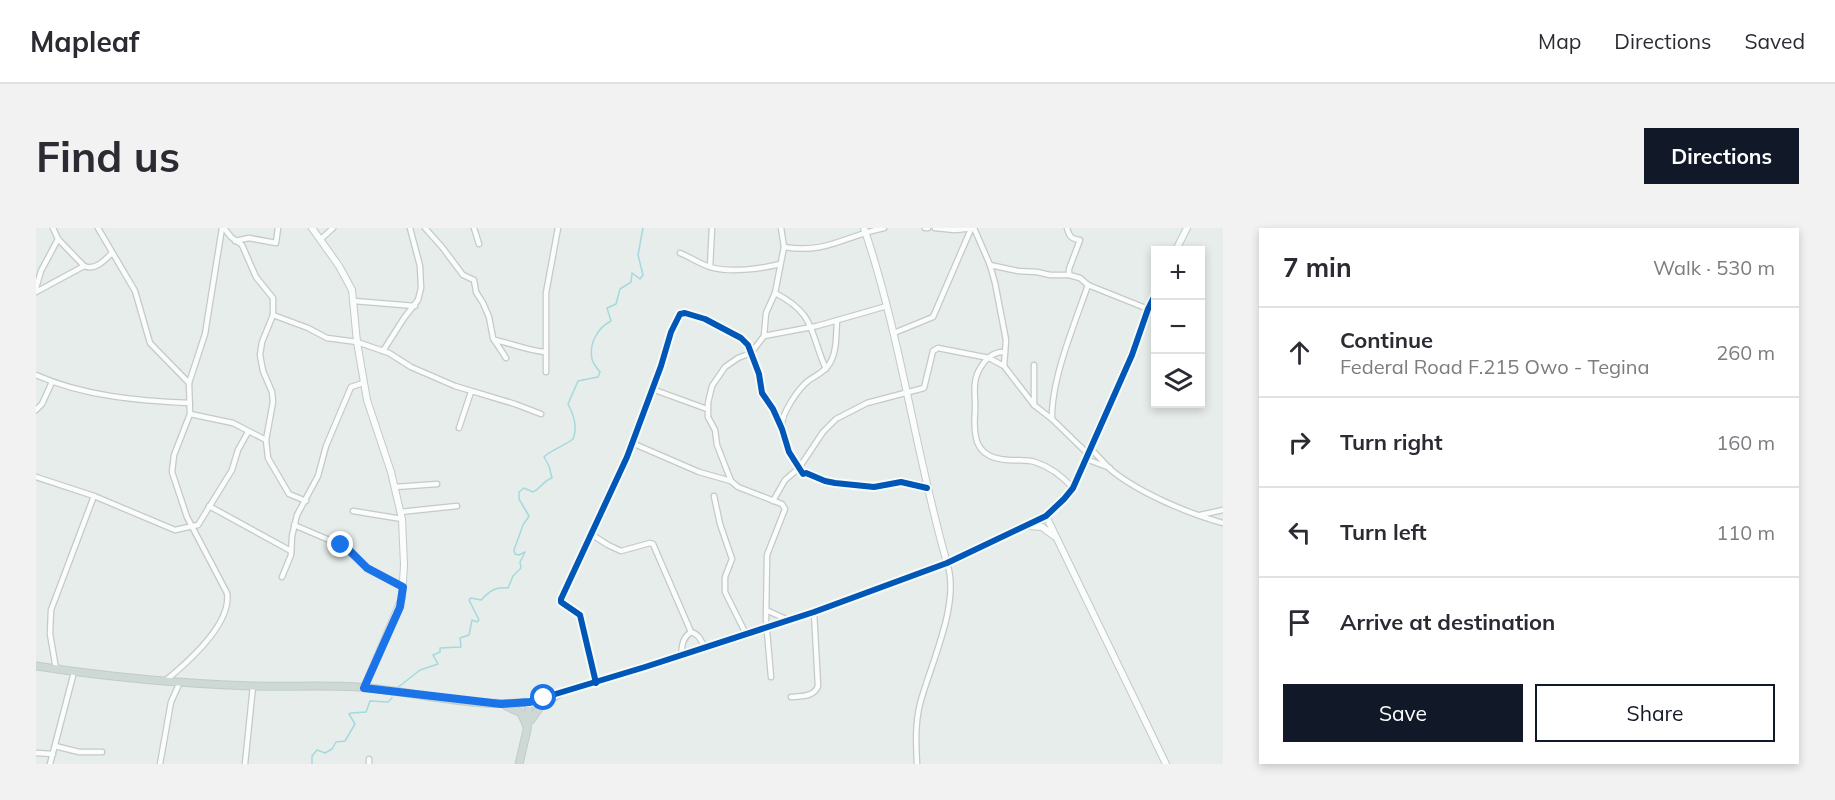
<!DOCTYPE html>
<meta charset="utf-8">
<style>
:root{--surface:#fff;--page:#f2f2f3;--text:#2b2b33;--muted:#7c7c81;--line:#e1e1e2;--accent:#111827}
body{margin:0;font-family:Mulish,sans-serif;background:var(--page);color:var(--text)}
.controls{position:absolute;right:18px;top:18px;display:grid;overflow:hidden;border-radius:0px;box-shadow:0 3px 9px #0003}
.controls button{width:54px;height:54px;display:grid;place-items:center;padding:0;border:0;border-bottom:2px solid var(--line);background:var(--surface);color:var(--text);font:30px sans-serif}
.stop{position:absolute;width:18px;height:18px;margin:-14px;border:4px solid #1a73e8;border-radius:50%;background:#fff}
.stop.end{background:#1a73e8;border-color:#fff;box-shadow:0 2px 6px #0008}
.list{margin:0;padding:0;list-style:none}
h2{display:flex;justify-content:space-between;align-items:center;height:78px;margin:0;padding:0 24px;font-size:26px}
h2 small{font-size:20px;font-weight:400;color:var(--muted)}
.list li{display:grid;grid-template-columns:39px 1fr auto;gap:18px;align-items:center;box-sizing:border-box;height:90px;padding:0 24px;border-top:2px solid var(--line)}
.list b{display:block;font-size:22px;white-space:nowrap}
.list p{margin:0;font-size:20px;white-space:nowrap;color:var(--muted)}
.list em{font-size:20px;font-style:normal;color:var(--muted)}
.actions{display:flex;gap:12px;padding:18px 24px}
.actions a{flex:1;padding:14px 0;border:2px solid var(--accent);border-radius:0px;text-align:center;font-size:21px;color:var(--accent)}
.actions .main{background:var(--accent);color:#fff}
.icon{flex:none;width:33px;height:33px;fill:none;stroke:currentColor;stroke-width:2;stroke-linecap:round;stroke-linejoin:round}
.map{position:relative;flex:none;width:1187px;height:536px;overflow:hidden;border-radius:0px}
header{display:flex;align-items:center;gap:36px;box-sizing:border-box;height:84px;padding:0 30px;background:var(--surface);border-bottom:2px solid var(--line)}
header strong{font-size:28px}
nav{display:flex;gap:33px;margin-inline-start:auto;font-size:21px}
.intro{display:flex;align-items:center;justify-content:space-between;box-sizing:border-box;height:144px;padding:0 36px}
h1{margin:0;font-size:42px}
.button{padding:15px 27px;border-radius:0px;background:var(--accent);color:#fff;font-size:21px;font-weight:700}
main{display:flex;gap:36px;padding:0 36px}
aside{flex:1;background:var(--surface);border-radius:0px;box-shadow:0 3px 9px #0003}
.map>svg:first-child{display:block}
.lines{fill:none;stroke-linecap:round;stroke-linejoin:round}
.stream{stroke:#a4d9de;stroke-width:1.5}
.street-casing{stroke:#c4cac7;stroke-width:7}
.secondary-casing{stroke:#c2cbc7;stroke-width:8}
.primary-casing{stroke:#c1ccc9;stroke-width:9}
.street{stroke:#fbfcfc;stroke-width:4.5}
.secondary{stroke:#fbfcfc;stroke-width:6}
.primary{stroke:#ced8d5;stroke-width:7}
.cycleway-casing{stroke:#f6fbf8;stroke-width:10}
.cycleway{stroke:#0057b8;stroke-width:6}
.route{stroke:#1a73e8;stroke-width:8}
</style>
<header>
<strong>Mapleaf</strong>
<nav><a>Map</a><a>Directions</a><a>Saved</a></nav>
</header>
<div class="intro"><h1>Find us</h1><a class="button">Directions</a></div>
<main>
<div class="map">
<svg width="1187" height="536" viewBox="0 0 1187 536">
<rect width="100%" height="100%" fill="#e7edea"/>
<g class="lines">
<g class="stream">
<path d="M360,461l24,-19 18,-6 -5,-9 7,-3v-4l21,-1 -1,-9 9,-3 3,-15 5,2 2,-2 -10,-20 2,-2 10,2c9,-9 13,-13 27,-12l5,-12 8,-8 -1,-6 5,-10 -6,3 -4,-1 -1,-4 9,-25 6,-9 -10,-17v-7l5,-4 9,4c8,-4 10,-11 19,-14l-3,-12 -5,-9c5,-6 20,-11 29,-18 5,-12 1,-24 -5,-35l10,-23 20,-4 2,-5c-3,-4 -7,-8 -8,-13 -3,-15 5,-31 19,-38l-4,-13 9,-4 4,-15 11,-7 1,-9 8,6 3,-4 -5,-20 5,-27"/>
<polyline points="276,536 276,528 281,522 289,525 296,521 300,514 309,513 319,496 313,486 315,485 330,484 334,473 352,474 356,470"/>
</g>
<defs>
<g id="street">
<polyline points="17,0 22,11 48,38"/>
<path d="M62,0l37,63 15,52 39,40 1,31 -16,41 -2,17 15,45 40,76c5,31 -40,70 -62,88"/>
<polyline points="188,0 195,9 206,17 220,49 237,70 237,87 226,114 224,127 227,143 236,164 237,174 230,212 232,230 253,266 270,273"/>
<polyline points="389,0 406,19 427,47 438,52 440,64 447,75 453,89 457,110 470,130"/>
<polyline points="438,0 443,16"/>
<polyline points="889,0 892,0"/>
<polyline points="899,0 919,2 938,0"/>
<polyline points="938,0 954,37 959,55 970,112 968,138"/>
<path d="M1031,0c2,8 4,11 13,12l-11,29v6"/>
<polyline points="285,11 297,0"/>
<polyline points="199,13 213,10 240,15 242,0"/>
<path d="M748,19c44,7 60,-11 100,-19"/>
<path d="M644,25c10,4 20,11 30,14 20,6 50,2 70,-3"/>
<polyline points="954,37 982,43 1001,44 1014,47 1033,47 1044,50 1052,57 1112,81"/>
<polyline points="674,39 676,0"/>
<polyline points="0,60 5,43 22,11"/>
<path d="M0,64l48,-26c11,5 21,-6 28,-13"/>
<path d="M739,65c41,21 34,38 51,76"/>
<polyline points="318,73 379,78"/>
<polyline points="237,87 272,100 291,110 321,114 353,125 375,139 419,158 479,176 505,186"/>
<polyline points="858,105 897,89 935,1"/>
<polyline points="728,108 781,98 851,78"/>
<path d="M458,112c18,3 34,11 52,12"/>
<polyline points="347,123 368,90 382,72 385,60 384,38 374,0"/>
<path d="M969,124c-13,-1 -21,8 -27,20 -6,13 -2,26 -3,40 -2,27 1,46 33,48 9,1 18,-1 27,2 16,5 27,14 38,26"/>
<polyline points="998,137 998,177"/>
<polyline points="510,144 510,65 522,0"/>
<path d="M0,147c47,21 103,26 154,28"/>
<polyline points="153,155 169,106 186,0"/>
<polyline points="616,161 671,181"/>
<polyline points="0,182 6,176 16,154"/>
<polyline points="154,186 197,195 230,212"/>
<path d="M1016,191c-1,-40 23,-96 36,-134"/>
<path d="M746,198c-1,-12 16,-37 26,-45 8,-6 16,-8 22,-18 7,-12 6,-28 7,-42"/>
<polyline points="423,200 435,164"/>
<polyline points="596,215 663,244 695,253 702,259 746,276 749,281 731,327 730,392 735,449"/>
<path d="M1055,221c6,6 13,14 19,20 27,23 79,45 113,54"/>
<polyline points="1050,231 1074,240"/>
<polyline points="0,249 58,268 139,302 162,297 196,242 202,222 212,204"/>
<polyline points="695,253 681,217 679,202 672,189 672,175 676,158 689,139 702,130 715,125 728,108 730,85 739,65 748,19 745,0"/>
<polyline points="359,259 401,256"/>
<polyline points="678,268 684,296 696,331 689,349 689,364 710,406"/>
<polyline points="737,273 749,252 763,240 787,204 800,191 831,175 888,160 897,123 902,120 953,130 968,138 998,177 1016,191 1052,226"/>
<polyline points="173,278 255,323"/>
<polyline points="317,283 366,291"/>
<polyline points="364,284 421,278"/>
<polyline points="1164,287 1187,282"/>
<polyline points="258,297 305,317 331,340 367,359"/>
<path d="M555,306l17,11 13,6 29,-8 3,1 38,88c8,2 10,9 14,16"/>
<polyline points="246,349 255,327 256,308 261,287 282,248 290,218 315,159 327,155"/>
<polyline points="730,382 752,392"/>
<path d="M645,428c1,-10 1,-18 10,-24"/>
<polyline points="20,441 14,406 15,382 58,268"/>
<polyline points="560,455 544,387 525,374 525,371 591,229 625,138 635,104 644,86 649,85 669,91 705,110 712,117 723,146 726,165 737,181 746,201 753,224 767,246 770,245 789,253 799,255 838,259 865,254 891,260"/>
<path d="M755,469c11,-1 23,0 27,-11l-4,-74"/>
<polyline points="19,518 43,524 66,524"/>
<polyline points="0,525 17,526"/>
<polyline points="14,536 38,444"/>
<polyline points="124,536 135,474 144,454"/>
<polyline points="209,536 217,458"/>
<polyline points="333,536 333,531"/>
<path d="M881,536c-1,-21 -2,-40 3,-60 10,-39 41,-101 27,-141"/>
</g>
<g id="secondary">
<polyline points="276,0 303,38 316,62 321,114 331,172 355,244 366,291 368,337 366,370 328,460"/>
<path d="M828,0c37,109 51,224 83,335"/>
<polyline points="1140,22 1151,0"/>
<polyline points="1010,288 1130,536"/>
<polyline points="992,298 1006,299 1018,308"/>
<polyline points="493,474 609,439 778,384 911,335 1010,288 1028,271 1037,260 1096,127 1112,81 1120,65"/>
</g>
<g id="primary">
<path d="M0,438c72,11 145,18 217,20 35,1 70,-1 105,1 57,4 114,22 171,15l-2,28 -8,34"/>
<polyline points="470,478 485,485 491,498"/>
<polyline points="495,492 506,476 523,466"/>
</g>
</defs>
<use href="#street" class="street-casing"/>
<use href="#secondary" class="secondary-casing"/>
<use href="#primary" class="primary-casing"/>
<use href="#street" class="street"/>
<use href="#secondary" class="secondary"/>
<use href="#primary" class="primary"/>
<defs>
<g id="cycleway">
<polyline points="560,455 544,387 525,374 525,371 591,229 625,138 635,104 644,86 649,85 669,91 705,110 712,117 723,146 726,165 737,181 746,201 753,224 767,246 770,245 789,253 799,255 838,259 865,254 891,260"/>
<polyline points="493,474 609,439 778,384 911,335 1010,288 1028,271 1037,260 1096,127 1112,81 1120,65"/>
</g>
</defs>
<use href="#cycleway" class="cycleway-casing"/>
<use href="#cycleway" class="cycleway"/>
</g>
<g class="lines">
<polyline class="route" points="305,317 313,322 331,340 367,359 364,379 328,460 465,476 494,474 508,470"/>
</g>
</svg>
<div class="controls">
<button>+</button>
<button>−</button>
<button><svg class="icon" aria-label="layers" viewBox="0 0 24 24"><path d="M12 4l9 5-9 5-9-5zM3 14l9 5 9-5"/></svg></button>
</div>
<div class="stop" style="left:508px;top:470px"></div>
<div class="stop end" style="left:305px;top:317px"></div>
</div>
<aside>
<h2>7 min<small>Walk · 530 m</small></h2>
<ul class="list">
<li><svg class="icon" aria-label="ahead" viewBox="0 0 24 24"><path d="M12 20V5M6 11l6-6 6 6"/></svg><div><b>Continue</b><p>Federal Road F.215 Owo - Tegina</p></div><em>260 m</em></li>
<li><svg class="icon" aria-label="right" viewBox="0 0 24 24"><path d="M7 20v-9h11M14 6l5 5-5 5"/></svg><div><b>Turn right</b></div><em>160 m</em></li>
<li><svg class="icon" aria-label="left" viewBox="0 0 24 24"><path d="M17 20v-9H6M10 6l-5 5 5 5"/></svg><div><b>Turn left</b></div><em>110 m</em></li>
<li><svg class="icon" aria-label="arrive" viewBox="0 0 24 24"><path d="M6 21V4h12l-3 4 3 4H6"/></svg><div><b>Arrive at destination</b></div></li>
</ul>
<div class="actions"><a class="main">Save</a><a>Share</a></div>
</aside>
</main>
